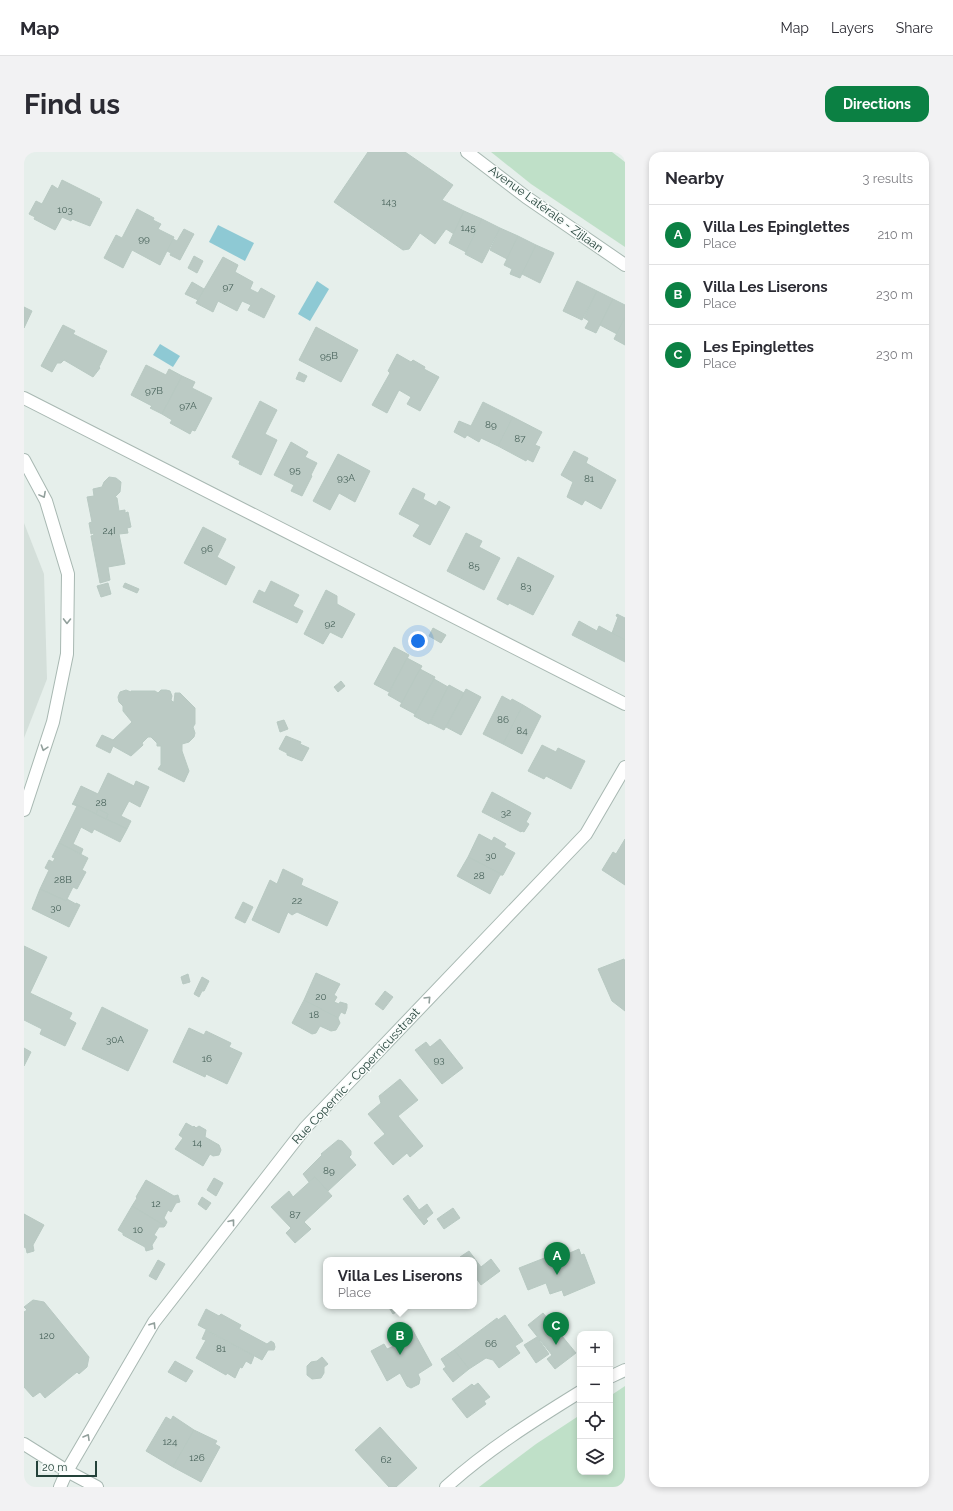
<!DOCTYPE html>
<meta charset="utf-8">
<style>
:root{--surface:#fff;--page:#f2f2f3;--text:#2b2b33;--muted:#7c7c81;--line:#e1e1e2;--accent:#0b8043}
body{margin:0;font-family:Raleway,sans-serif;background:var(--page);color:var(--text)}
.controls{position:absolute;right:12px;bottom:12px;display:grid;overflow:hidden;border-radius:8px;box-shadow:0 2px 6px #0003}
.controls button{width:36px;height:36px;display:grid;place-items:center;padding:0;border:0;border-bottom:1px solid var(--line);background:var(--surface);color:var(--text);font:20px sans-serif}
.scale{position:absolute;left:12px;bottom:10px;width:61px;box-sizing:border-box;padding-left:4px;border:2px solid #24423a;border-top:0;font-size:11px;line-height:14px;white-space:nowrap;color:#24423a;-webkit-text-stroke:3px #f7fbf9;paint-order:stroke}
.you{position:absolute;left:394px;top:489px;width:14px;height:14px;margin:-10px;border:3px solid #fff;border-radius:50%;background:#1a73e8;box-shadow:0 0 0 6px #1a73e833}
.badge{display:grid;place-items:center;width:26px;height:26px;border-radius:50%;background:var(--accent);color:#fff;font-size:13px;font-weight:700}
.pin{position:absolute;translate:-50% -33px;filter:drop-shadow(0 1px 2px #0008)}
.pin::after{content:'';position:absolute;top:21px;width:14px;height:12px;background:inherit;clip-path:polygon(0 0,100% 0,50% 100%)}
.popup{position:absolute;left:299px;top:1105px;width:154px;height:52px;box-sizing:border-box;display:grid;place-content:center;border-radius:8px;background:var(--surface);filter:drop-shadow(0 1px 3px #0005);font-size:13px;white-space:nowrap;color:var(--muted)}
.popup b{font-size:15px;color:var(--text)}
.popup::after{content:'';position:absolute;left:50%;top:100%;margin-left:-8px;border:8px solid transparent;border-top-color:var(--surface)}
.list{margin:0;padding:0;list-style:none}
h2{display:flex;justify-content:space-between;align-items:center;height:52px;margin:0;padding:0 16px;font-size:17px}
h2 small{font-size:13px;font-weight:400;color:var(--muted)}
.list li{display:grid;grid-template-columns:26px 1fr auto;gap:12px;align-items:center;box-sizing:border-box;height:60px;padding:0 16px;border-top:1px solid var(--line)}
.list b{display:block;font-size:15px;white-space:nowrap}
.list p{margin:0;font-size:13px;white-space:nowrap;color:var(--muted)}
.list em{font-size:13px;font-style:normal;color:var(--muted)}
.icon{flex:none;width:22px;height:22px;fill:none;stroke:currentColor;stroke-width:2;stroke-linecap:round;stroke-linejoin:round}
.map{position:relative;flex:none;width:601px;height:1335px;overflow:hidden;border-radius:12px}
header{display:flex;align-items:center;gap:24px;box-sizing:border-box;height:56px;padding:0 20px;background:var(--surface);border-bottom:1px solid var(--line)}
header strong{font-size:19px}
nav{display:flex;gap:22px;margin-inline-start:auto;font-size:14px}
.intro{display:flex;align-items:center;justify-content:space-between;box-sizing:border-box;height:96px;padding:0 24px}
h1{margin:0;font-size:28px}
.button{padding:10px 18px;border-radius:12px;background:var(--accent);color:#fff;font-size:14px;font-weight:700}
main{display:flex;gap:24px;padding:0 24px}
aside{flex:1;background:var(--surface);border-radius:12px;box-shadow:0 2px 6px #0003}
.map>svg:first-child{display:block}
.built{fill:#d4dfda}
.green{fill:#bfe0c8}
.water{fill:#8ec9d4}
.building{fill:#bbcac4;stroke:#b8c9c2}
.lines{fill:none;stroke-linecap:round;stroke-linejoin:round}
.minor-casing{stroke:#a8b8b2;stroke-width:14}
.tertiary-casing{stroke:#a8b8b2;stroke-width:14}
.minor{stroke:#fff;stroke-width:12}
.tertiary{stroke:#fff;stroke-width:12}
.oneway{stroke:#92a09c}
.labels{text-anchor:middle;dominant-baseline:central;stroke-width:3;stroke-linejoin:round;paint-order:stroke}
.number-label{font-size:10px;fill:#4a645c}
.street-label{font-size:12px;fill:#24423a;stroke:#f7fbf9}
</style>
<header>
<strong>Map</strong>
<nav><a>Map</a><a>Layers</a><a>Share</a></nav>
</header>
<div class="intro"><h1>Find us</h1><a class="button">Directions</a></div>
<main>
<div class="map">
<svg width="601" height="1335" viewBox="0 0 601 1335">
<rect width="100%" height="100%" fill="#e6efeb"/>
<polygon class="built" points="0,371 20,422 23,527 0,586"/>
<g class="green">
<polygon points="467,0 588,0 601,10 601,95 507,32"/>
<polygon points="601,1234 601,1335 455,1335 512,1292 556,1263 556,1320 586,1320 586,1244"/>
</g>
<g class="water">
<polygon points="194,73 230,91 221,109 185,90"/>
<polygon points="293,129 305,137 286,169 274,162"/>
<polygon points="136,192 156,204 149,215 129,203"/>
</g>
<g class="building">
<polygon points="344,0 381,0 429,33 418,48 440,59 430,82 422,77 411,92 396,81 385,97 379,98 310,50"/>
<polygon points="38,28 76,47 75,48 78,50 66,74 48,67 47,69 38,65 31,78 10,67 11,65 5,62 12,49 18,52 28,33 34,37"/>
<polygon points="113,57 130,66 129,68 137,72 134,77 150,85 136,113 108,98 99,116 80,106 92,83 98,86"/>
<polygon points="440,59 458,67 442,100 425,91"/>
<polygon points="458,67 476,76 458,111 441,102"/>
<polygon points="476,76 494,84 483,107 466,98"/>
<polygon points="160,77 170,82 156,108 146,103 147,101 143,99 149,87 153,89"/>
<polygon points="494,84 512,93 496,126 486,122 488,117 480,113"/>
<polygon points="512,93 530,101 516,131 498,122"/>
<polygon points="170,104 179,109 173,121 164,116"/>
<polygon points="199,105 214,113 211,120 229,130 226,137 234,141 237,136 251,144 240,166 224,158 227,153 218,149 213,159 194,149 189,160 172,151"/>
<polygon points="553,129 573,139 558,168 539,159"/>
<polygon points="168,130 180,137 174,148 161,142"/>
<polygon points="573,139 589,147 572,181 561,176 565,169 560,166"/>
<polygon points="589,147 601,153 601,165 593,182 576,173"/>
<polygon points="0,155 8,159 0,176"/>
<polygon points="601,165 601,193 590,187"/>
<polygon points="39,173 51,179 49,182 83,199 75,215 76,216 69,225 40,208 37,211 33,211 28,220 17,214"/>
<polygon points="292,175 334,198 317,230 275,208"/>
<polygon points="373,202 387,210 389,208 401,215 400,217 415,225 396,259 383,252 387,245 375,238 363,261 348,253 366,221 364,219"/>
<polygon points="122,213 142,223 145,217 158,224 138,262 126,256 128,254 107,243"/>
<polygon points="275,220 283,224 280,230 272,227"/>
<polygon points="158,224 171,230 168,236 188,246 171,279 168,278 166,282 146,271 148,268 138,262"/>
<polygon points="236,249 253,258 241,282 253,288 237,323 215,312 216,309 208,305"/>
<polygon points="459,250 489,265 474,294 457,286 455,290 443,283 441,286 430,280 435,269 447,274"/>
<polygon points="489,265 518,280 511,293 516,295 509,310 503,307 502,309 474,294"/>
<polygon points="267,290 284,300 281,305 293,311 287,323 288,324 278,344 267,339 270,333 250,323"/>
<polygon points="550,299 564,306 562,311 592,328 577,357 561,348 558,353 543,345 549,330 537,323"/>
<polygon points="314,302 346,319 331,350 315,341 306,358 289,349"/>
<polygon points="85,325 92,326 97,330 96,340 91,345 93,346 95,359 101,358 101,361 104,360 107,375 103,376 104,381 95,382 101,412 84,415 86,428 76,431 67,384 70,383 69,381 67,382 65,371 68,370 63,345 70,344 69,337 78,335 80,330"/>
<polygon points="389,336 401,342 399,347 412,354 415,349 426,355 406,393 389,384 396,373 375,362"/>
<polygon points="179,375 202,387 193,405 211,415 202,433 160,411"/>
<polygon points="442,381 458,389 455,395 476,406 460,438 423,419"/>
<polygon points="494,405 530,424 509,463 485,451 484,453 473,447"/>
<polygon points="247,429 275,443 269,454 279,459 273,471 229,450 235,438 241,441"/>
<polygon points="84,431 87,442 77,445 73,434"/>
<polygon points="101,431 115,437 113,441 99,435"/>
<polygon points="302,438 313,444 313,452 331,462 318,486 306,480 299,492 280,482"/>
<polygon points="593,462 601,466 601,488 588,481 594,465 592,464"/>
<polygon points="555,469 573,479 575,474 601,488 601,510 548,483"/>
<polygon points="409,476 422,483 417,491 405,484"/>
<polygon points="370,495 385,503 365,540 350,532"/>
<polygon points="383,506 398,514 378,551 364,543"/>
<polygon points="396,517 411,525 391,562 376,554"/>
<polygon points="410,527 424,535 405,572 390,564"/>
<polygon points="317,529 321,534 314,540 310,535"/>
<polygon points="425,533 440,541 420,578 406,571"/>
<polygon points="442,537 457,545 437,583 422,575"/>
<polygon points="137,538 142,538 146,539 148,544 147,548 149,550 150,550 151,541 156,541 171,556 171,572 169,575 171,581 170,585 165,590 158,592 158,599 165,619 160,630 134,617 137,613 137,594 133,594 133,591 127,585 124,585 118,591 119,593 107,604 89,594 86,601 72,594 78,583 89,588 108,570 99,559 99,554 95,550 94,545 96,540 102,538 107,540 107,539 131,539 134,541"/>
<polygon points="478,544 487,549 488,547 499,553 479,592 459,582"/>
<polygon points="499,553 517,564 498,602 479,592"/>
<polygon points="260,568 264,577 256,580 253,570"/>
<polygon points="262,584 277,590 276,592 285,596 278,609 263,603 263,601 255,597"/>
<polygon points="518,593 532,600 534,596 561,609 547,637 522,624 520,627 504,619"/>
<polygon points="84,621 110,634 112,629 125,635 116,655 105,649 97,664 107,669 103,677 82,667 84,662 74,657 72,662 49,651 57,634 74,642"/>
<polygon points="468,640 507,661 502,670 505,672 500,680 498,679 497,680 458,660"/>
<polygon points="49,651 103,677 96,690 70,677 68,681 57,675 49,692 59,697 57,702 35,691 53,654 48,652"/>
<polygon points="74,657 84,662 82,667 72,662"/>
<polygon points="455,682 468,689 470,685 482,692 480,695 491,701 479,723 444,705"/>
<polygon points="601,687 601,733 578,718 589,700 592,702"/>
<polygon points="35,691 64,706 58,718 62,720 53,737 49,735 42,749 16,737 25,718 21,716 25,708 29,710 31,706 28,705"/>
<polygon points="444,705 479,723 476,723 466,742 433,724"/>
<polygon points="259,717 279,727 277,733 314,750 303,774 273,760 268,763 264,760 255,781 228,768 246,728 253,732"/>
<polygon points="16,737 42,749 43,747 52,752 52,751 56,753 45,775 8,757"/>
<polygon points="219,750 229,755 221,771 211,766"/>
<polygon points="0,794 23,805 6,841 48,861 45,867 52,871 41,894 16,882 18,877 0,868"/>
<polygon points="600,807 601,810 601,859 588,849 574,817"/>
<polygon points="292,821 316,832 310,843 313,845 310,850 315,852 316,850 323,852 323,856 321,862 317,860 314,866 280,848"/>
<polygon points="164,822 166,830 159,832 157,825"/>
<polygon points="178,825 185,829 180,839 178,839 175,845 170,842"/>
<polygon points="361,839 369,845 359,858 351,852"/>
<polygon points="280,848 314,866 316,871 312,878 307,879 296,874 292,881 288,882 268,871"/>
<polygon points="78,855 124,878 104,919 58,897"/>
<polygon points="165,876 180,883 182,879 207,891 205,895 218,901 203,932 182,922 181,925 149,910"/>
<polygon points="416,887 439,916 418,932 391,898 402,890 406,895"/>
<polygon points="0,896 7,900 0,914"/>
<polygon points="376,927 394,948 374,964 399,994 386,1005 383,1001 369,1013 350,991 361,982 344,962 357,951 355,944"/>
<polygon points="162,971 169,975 170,974 172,976 175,974 182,978 181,985 195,993 197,998 195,1003 189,1004 186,1002 179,1014 151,997 159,986 155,983"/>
<polygon points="314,988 318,989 327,999 327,1003 325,1005 332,1013 304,1039 291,1025 285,1030 279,1022 298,1003 297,1002"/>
<polygon points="291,1025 308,1044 280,1070 287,1077 271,1091 262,1081 267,1076 247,1055 265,1039 269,1045"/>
<polygon points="190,1026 199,1031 192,1044 183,1038"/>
<polygon points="122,1028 150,1044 154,1043 156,1050 152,1051 147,1060 144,1058 140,1066 143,1070 141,1074 108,1054 113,1046 112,1045"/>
<polygon points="384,1043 395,1058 403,1052 409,1061 402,1067 404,1069 400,1073 379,1047"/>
<polygon points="178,1045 187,1051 182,1058 174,1052"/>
<polygon points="108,1054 141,1074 140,1075 135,1075 130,1083 133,1085 128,1093 129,1097 122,1099 121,1095 99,1083 99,1081 94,1078"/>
<polygon points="429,1056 436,1066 420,1077 413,1067"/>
<polygon points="0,1062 20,1073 9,1093 10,1099 3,1101 2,1096 0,1095"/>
<polygon points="555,1097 557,1103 560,1102 571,1131 540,1144 538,1138 526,1142 522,1131 504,1138 495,1116 523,1105 525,1110"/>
<polygon points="445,1099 457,1115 467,1107 476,1119 457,1133 450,1123 450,1108 438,1108 436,1105"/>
<polygon points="134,1108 141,1112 132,1128 125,1124"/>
<polygon points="9,1148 20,1150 65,1205 63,1215 55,1222 53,1220 21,1246 16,1240 9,1245 0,1235 0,1160 3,1158 0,1155"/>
<polygon points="364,1154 382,1154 369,1162"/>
<polygon points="182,1157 195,1164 197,1162 217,1173 215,1177 243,1192 247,1189 250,1191 251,1195 250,1198 244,1198 238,1208 174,1173"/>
<polygon points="519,1161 552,1201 531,1217 523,1207 528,1203 504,1173"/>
<polygon points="481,1163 499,1189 491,1194 496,1201 475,1216 469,1208 462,1206 445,1217 430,1198 473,1166 474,1168"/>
<polygon points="380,1173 387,1175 408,1213 394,1222 396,1227 395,1232 387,1236 383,1234 376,1221 363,1229 347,1199 360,1192 363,1197 370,1194 366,1186 368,1180"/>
<polygon points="182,1178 230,1204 227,1212 222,1209 218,1216 216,1215 211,1226 203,1221 202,1223 172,1206 182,1188 178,1187"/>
<polygon points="513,1185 525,1202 512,1211 500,1193"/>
<polygon points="430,1198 445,1217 429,1230 419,1217 422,1215 417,1207"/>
<polygon points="298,1205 304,1212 300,1215 300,1221 297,1226 288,1227 283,1223 283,1214 287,1210 293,1209"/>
<polygon points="151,1209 169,1219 162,1230 144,1220"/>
<polygon points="454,1231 466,1245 460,1249 462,1252 443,1266 428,1247 448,1232 450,1234"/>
<polygon points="149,1264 170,1278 149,1315 122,1299 142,1265 147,1268"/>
<polygon points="356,1275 393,1316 372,1335 365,1335 331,1298"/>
<polygon points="170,1278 193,1289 191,1292 196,1295 177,1330 149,1315"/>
</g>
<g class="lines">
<defs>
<g id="minor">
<polyline points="443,0 502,45 601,113"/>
<polyline points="0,246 601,552"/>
<polyline points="0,308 22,349 44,422 43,502 29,570 0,658"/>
<polyline points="0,1292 43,1319 73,1335"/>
<polyline points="36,1335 43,1319 130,1170 281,976 562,682 601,615"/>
</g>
<g id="tertiary">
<polyline points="586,1225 601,1218"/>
<path d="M422,1335c41,-37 87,-66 134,-95"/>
</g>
</defs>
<use href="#minor" class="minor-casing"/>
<use href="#tertiary" class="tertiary-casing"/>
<use href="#minor" class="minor"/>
<use href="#tertiary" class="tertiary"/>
</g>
<defs><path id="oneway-chevron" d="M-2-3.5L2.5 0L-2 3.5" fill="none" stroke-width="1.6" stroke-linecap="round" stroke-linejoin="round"/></defs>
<g class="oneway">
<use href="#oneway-chevron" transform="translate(19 343) rotate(62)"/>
<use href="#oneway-chevron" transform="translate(43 469) rotate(91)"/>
<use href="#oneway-chevron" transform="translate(20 596) rotate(108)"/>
<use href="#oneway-chevron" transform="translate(404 847) rotate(-46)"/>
<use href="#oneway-chevron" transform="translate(208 1070) rotate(-52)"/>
<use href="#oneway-chevron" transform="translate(129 1173) rotate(-58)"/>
<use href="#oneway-chevron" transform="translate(63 1285) rotate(-60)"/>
</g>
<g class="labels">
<g class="number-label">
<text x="365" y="49">143</text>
<text x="41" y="57">103</text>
<text x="444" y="75">145</text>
<text x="120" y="86">99</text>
<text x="204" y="134">97</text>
<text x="305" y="203">95B</text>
<text x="130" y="238">97B</text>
<text x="164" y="253">97A</text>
<text x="467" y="272">89</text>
<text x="496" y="286">87</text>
<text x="271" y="317">95</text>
<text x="322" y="325">93A</text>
<text x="565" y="326">81</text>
<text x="85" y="378">24I</text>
<text x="183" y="396">96</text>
<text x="450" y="413">85</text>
<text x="502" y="434">83</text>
<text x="306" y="471">92</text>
<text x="479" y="567">86</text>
<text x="498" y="578">84</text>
<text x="77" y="650">28</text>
<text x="482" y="660">32</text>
<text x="467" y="703">30</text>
<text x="455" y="723">28</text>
<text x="39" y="727">28B</text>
<text x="273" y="748">22</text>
<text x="32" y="755">30</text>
<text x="297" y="844">20</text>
<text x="290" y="862">18</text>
<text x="91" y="887">30A</text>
<text x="183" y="906">16</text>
<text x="415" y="907">93</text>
<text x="173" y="990">14</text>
<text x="305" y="1018">89</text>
<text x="132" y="1051">12</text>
<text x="271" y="1062">87</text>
<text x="114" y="1077">10</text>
<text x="23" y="1183">120</text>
<text x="467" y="1191">66</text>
<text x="197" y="1196">81</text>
<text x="146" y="1289">124</text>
<text x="173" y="1305">126</text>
<text x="362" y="1307">62</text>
</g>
<g class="street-label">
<text transform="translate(522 57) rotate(36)">Avenue Latérale - Zijlaan</text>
<text transform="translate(332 924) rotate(-47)">Rue Copernic - Copernicusstraat</text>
</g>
</g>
</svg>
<div class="controls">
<button>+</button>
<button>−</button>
<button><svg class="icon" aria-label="locate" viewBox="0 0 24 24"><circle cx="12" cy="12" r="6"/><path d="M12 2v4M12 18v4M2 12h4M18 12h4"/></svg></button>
<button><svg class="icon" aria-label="layers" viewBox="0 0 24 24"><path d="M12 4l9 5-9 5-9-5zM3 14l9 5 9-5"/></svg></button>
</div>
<div class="scale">20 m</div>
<div class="you"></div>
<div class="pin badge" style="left:533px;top:1123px">A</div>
<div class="pin badge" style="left:376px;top:1203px">B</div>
<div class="popup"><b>Villa Les Liserons</b>Place</div>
<div class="pin badge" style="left:532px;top:1193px">C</div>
</div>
<aside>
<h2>Nearby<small>3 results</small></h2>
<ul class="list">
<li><span class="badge">A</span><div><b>Villa Les Epinglettes</b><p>Place</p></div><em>210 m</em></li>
<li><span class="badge">B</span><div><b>Villa Les Liserons</b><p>Place</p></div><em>230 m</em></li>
<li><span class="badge">C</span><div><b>Les Epinglettes</b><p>Place</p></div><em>230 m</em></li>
</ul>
</aside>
</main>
